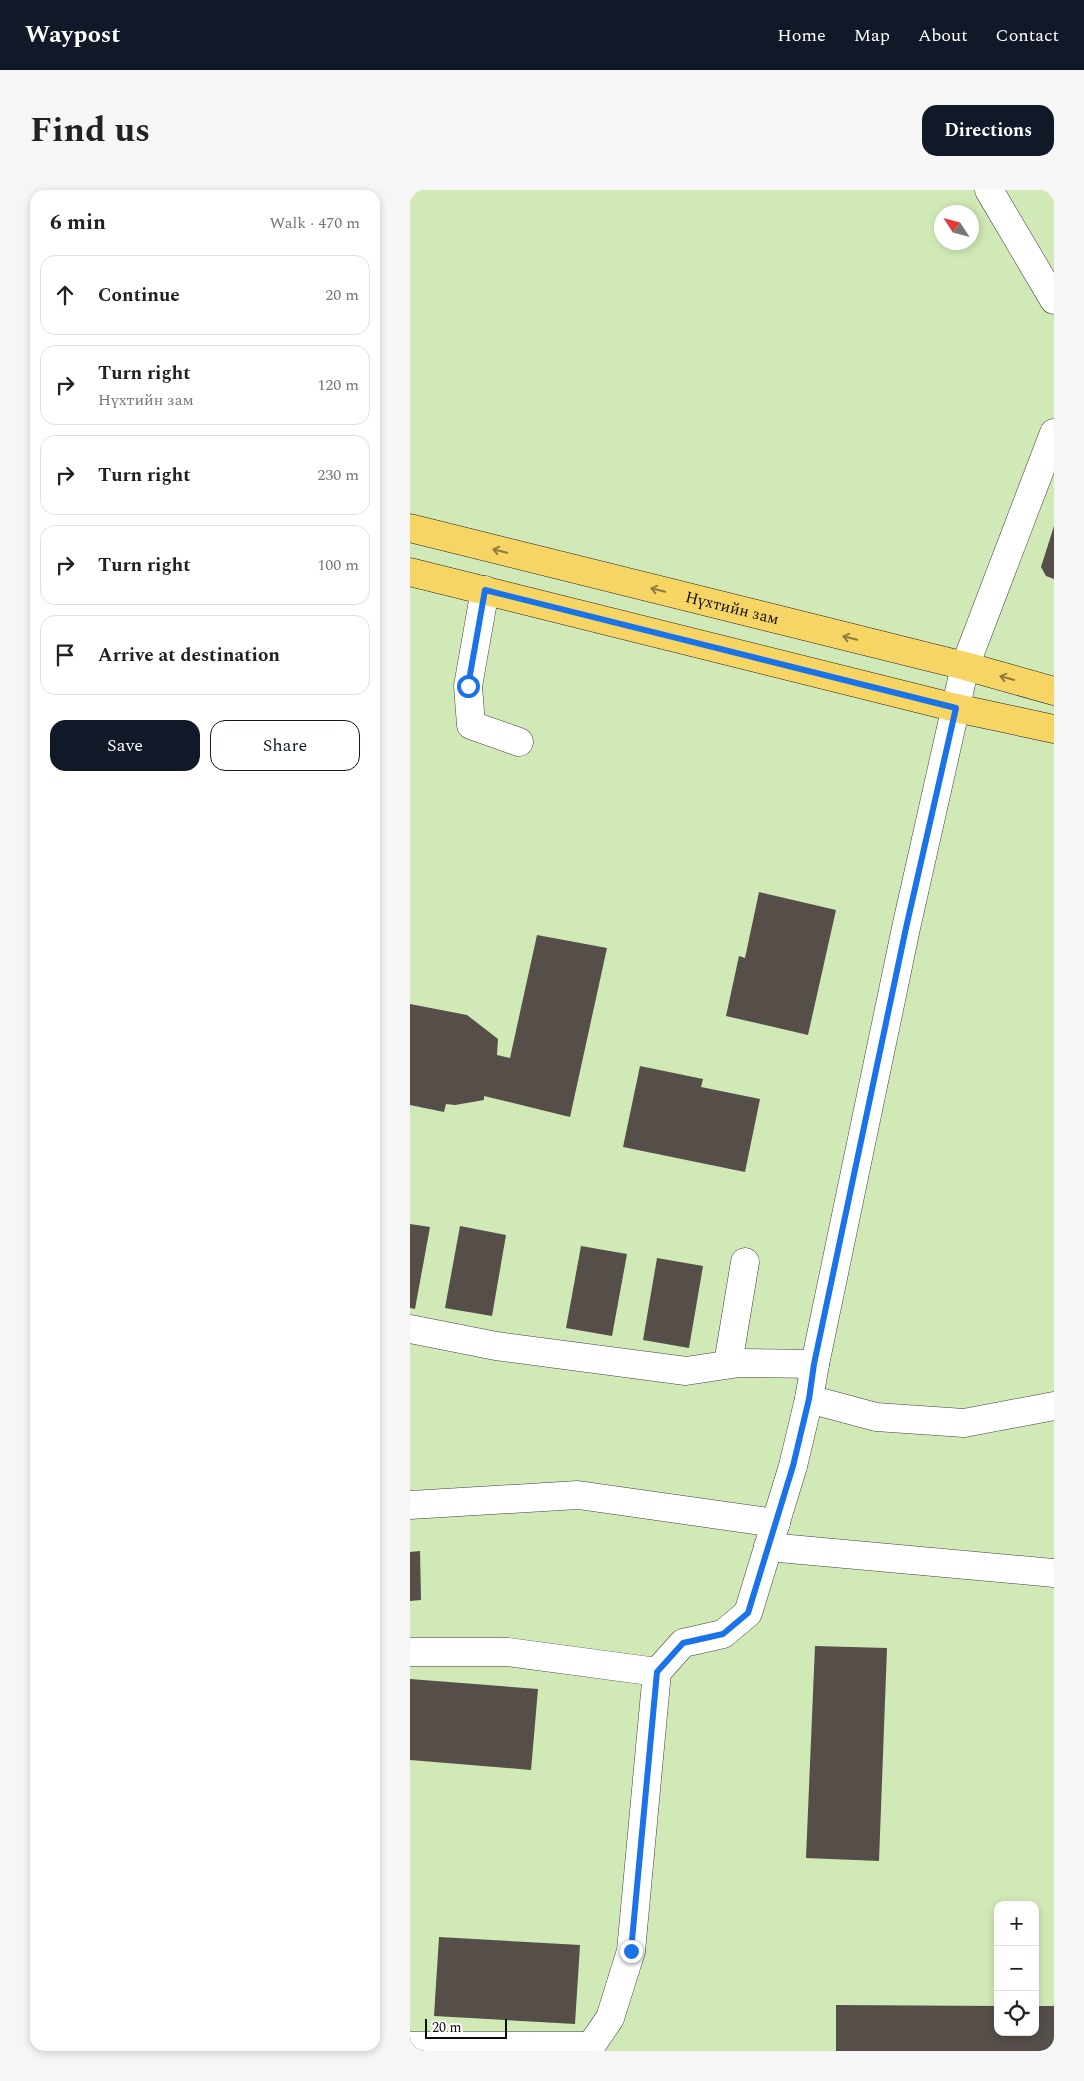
<!DOCTYPE html>
<meta charset="utf-8">
<style>
:root{--surface:#fff;--page:#f6f6f6;--text:#222;--muted:#767676;--line:#e0e0e0;--accent:#111827}
body{margin:0;font-family:Spectral,serif;background:var(--page);color:var(--text)}
.controls{position:absolute;right:15px;bottom:15px;display:grid;overflow:hidden;border-radius:10px;box-shadow:0 2px 8px #0003}
.controls button{width:45px;height:45px;display:grid;place-items:center;padding:0;border:0;border-bottom:1px solid var(--line);background:var(--surface);color:var(--text);font:25px sans-serif}
.compass{position:absolute;left:524px;top:15px;width:45px;height:45px;border-radius:50%;background:var(--surface);box-shadow:0 2px 8px #0003;rotate:306deg}
.scale{position:absolute;left:15px;bottom:12px;width:82px;box-sizing:border-box;padding-left:5px;border:2px solid #0d0d0d;border-top:0;font-size:14px;line-height:18px;white-space:nowrap;color:#0d0d0d;-webkit-text-stroke:4px #fff;paint-order:stroke}
.stop{position:absolute;width:15px;height:15px;margin:-11px;border:4px solid #1a73e8;border-radius:50%;background:#fff}
.stop.end{background:#1a73e8;border-color:#fff;box-shadow:0 1px 5px #0008}
.list{margin:0;padding:0;list-style:none}
h2{display:flex;justify-content:space-between;align-items:center;height:65px;margin:0;padding:0 20px;font-size:21px}
h2 small{font-size:16px;font-weight:400;color:var(--muted)}
.list li{display:grid;grid-template-columns:32px 1fr auto;gap:15px;align-items:center;box-sizing:border-box;height:80px;margin:0 10px 10px;padding:0 10px;border:1px solid var(--line);border-radius:15px}
.list b{display:block;font-size:19px;white-space:nowrap}
.list p{margin:0;font-size:16px;white-space:nowrap;color:var(--muted)}
.list em{font-size:16px;font-style:normal;color:var(--muted)}
.actions{display:flex;gap:10px;padding:15px 20px}
.actions a{flex:1;padding:11px 0;border:1px solid var(--accent);border-radius:15px;text-align:center;font-size:18px;color:var(--accent)}
.actions .main{background:var(--accent);color:#fff}
.icon{flex:none;width:28px;height:28px;fill:none;stroke:currentColor;stroke-width:2;stroke-linecap:round;stroke-linejoin:round}
.map{position:relative;flex:none;width:644px;height:1861px;overflow:hidden;border-radius:15px}
header{display:flex;align-items:center;gap:30px;box-sizing:border-box;height:70px;padding:0 25px;background:var(--accent);color:#fff}
header strong{font-size:24px}
nav{display:flex;gap:28px;margin-inline-start:auto;font-size:18px}
.intro{display:flex;align-items:center;justify-content:space-between;box-sizing:border-box;height:120px;padding:0 30px}
h1{margin:0;font-size:35px}
.button{padding:12px 22px;border-radius:15px;background:var(--accent);color:#fff;font-size:18px;font-weight:700}
main{display:flex;gap:30px;padding:0 30px}
aside{flex:1;background:var(--surface);border-radius:15px;box-shadow:0 2px 8px #0003}
.map>svg:first-child{display:block}
.green{fill:#d1e9b7;fill-rule:evenodd}
.building{fill:#564e49}
.lines{fill:none;stroke-linecap:round;stroke-linejoin:round}
.minor-casing{stroke:#404040;stroke-width:29}
.major-casing{stroke:#1e1e1e;stroke-width:29}
.minor{stroke:#fff;stroke-width:28}
.major{stroke:#f7d565;stroke-width:28}
.oneway{stroke:#8e7b3d}
.route{stroke:#1a73e8;stroke-width:6}
.labels{text-anchor:middle;dominant-baseline:central;stroke-width:5;stroke-linejoin:round;paint-order:stroke}
.street-label{font-size:16px;fill:#0d0d0d;stroke:#fff}
</style>
<header>
<strong>Waypost</strong>
<nav><a>Home</a><a>Map</a><a>About</a><a>Contact</a></nav>
</header>
<div class="intro"><h1>Find us</h1><a class="button">Directions</a></div>
<main>
<aside>
<h2>6 min<small>Walk · 470 m</small></h2>
<ul class="list">
<li><svg class="icon" aria-label="ahead" viewBox="0 0 24 24"><path d="M12 20V5M6 11l6-6 6 6"/></svg><div><b>Continue</b></div><em>20 m</em></li>
<li><svg class="icon" aria-label="right" viewBox="0 0 24 24"><path d="M7 20v-9h11M14 6l5 5-5 5"/></svg><div><b>Turn right</b><p>Нүхтийн зам</p></div><em>120 m</em></li>
<li><svg class="icon" aria-label="right" viewBox="0 0 24 24"><path d="M7 20v-9h11M14 6l5 5-5 5"/></svg><div><b>Turn right</b></div><em>230 m</em></li>
<li><svg class="icon" aria-label="right" viewBox="0 0 24 24"><path d="M7 20v-9h11M14 6l5 5-5 5"/></svg><div><b>Turn right</b></div><em>100 m</em></li>
<li><svg class="icon" aria-label="arrive" viewBox="0 0 24 24"><path d="M6 21V4h12l-3 4 3 4H6"/></svg><div><b>Arrive at destination</b></div></li>
</ul>
<div class="actions"><a class="main">Save</a><a>Share</a></div>
</aside>
<div class="map">
<svg width="644" height="1861" viewBox="0 0 644 1861">
<rect width="100%" height="100%" fill="#fffced"/>
<path class="green" d="M0,0h644v1861h-644zM532,22h30v30h-30zM588,1715h37v127h-37z"/>
<g class="building">
<polygon points="644,336 644,389 636,386 631,377"/>
<polygon points="349,702 426,720 398,845 316,826 329,766 335,768"/>
<polygon points="127,745 197,758 160,927 74,906 74,910 45,915 36,914 34,922 0,915 0,814 57,825 88,849 87,865 100,868"/>
<polygon points="230,876 293,889 291,897 350,909 335,982 213,957"/>
<polygon points="0,1034 20,1037 5,1119 0,1118"/>
<polygon points="50,1036 96,1045 82,1126 35,1118"/>
<polygon points="171,1056 217,1064 202,1146 156,1138"/>
<polygon points="247,1068 293,1076 279,1158 233,1150"/>
<polygon points="10,1361 11,1410 0,1411 0,1362"/>
<polygon points="405,1456 477,1458 469,1671 396,1668"/>
<polygon points="0,1489 128,1499 121,1580 0,1570"/>
<polygon points="29,1747 170,1755 165,1834 24,1826"/>
<polygon points="426,1815 588,1816 588,1842 625,1842 625,1816 644,1816 644,1861 426,1861"/>
</g>
<g class="lines">
<defs>
<g id="minor">
<polyline points="579,0 644,110"/>
<polyline points="75,400 58,496 61,535 109,552"/>
<polyline points="0,1139 86,1156 276,1181 329,1173 405,1174"/>
<polyline points="318,1174 335,1072"/>
<polyline points="399,1209 466,1227 554,1233 644,1216"/>
<polyline points="0,1315 168,1305 366,1333"/>
<polyline points="358,1357 644,1383"/>
<polyline points="0,1462 98,1462 247,1482"/>
<polyline points="0,1856 181,1856 200,1828 221,1761 247,1482 273,1453 313,1444 338,1423 383,1276 399,1209 405,1174 496,738 555,476 644,243"/>
</g>
<g id="major">
<path id="s1" d="M0,338l555,138 89,25"/>
<polyline points="0,382 546,518 644,539"/>
</g>
</defs>
<use href="#minor" class="minor-casing"/>
<use href="#major" class="major-casing"/>
<use href="#minor" class="minor"/>
<use href="#major" class="major"/>
</g>
<defs><path id="oneway-shaft" d="M-6 0H5M1.5-3L5.5 0L1.5 3" fill="none" stroke-width="1.6" stroke-linecap="round" stroke-linejoin="round" transform="scale(1.25)"/></defs>
<g class="oneway">
<use href="#oneway-shaft" transform="translate(90 361) rotate(-166)"/>
<use href="#oneway-shaft" transform="translate(248 400) rotate(-166)"/>
<use href="#oneway-shaft" transform="translate(440 448) rotate(-166)"/>
<use href="#oneway-shaft" transform="translate(597 488) rotate(-164)"/>
</g>
<g class="lines">
<polyline class="route" points="58,496 75,400 546,518 496,738 404,1174 399,1209 383,1276 338,1423 313,1444 273,1453 247,1482 221,1761"/>
</g>
<g class="labels">
<g class="street-label">
<text stroke="none"><textPath href="#s1" startOffset="332">Нүхтийн зам</textPath></text>
</g>
</g>
</svg>
<div class="controls">
<button>+</button>
<button>−</button>
<button><svg class="icon" aria-label="locate" viewBox="0 0 24 24"><circle cx="12" cy="12" r="6"/><path d="M12 2v4M12 18v4M2 12h4M18 12h4"/></svg></button>
</div>
<svg class="compass" viewBox="-18 -18 36 36"><path d="M0-13l5 13h-10z" fill="#e53935"/><path d="M0 13l5-13h-10z" fill="#767676"/></svg>
<div class="scale">20 m</div>
<div class="stop" style="left:58px;top:496px"></div>
<div class="stop end" style="left:221px;top:1761px"></div>
</div>
</main>
